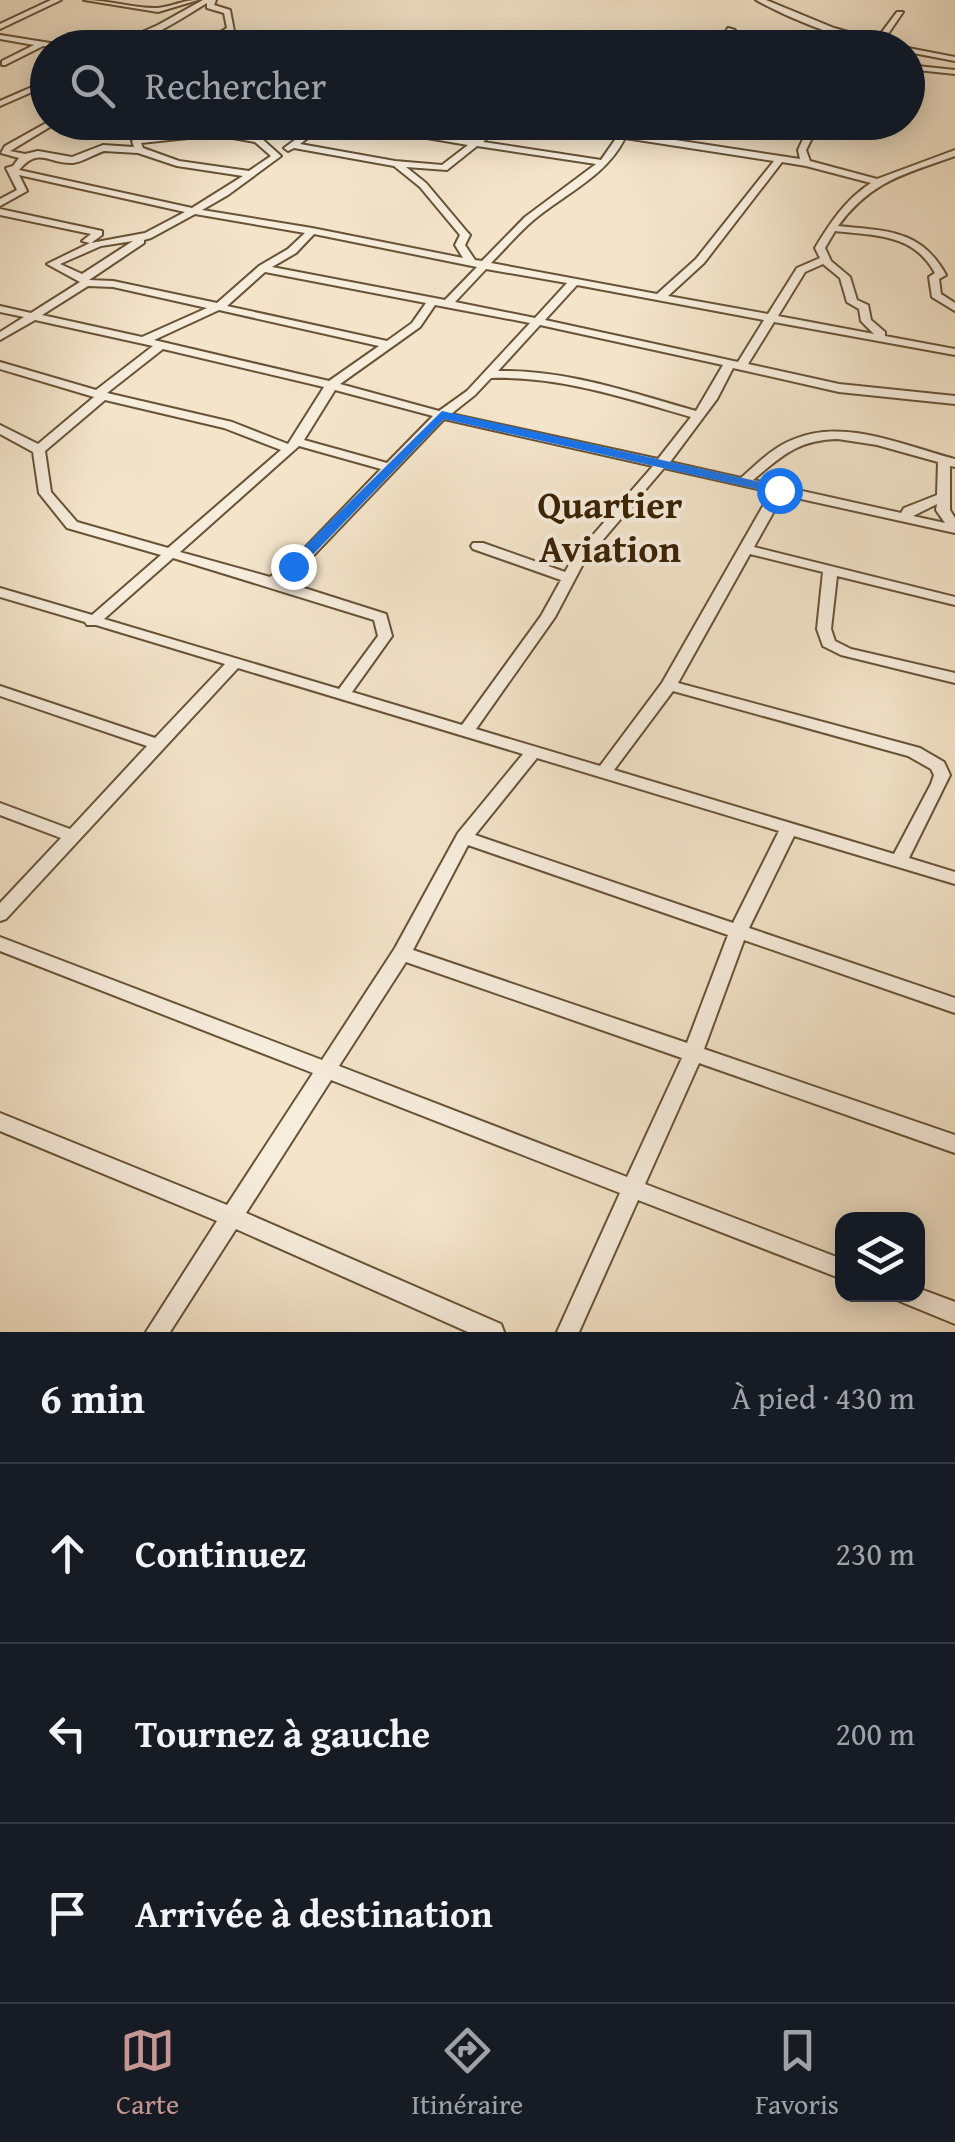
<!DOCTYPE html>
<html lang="fr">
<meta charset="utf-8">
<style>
:root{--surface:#171b24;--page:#242831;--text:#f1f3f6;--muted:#9ea1a6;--line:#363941;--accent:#c59692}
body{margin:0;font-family:"Gentium Book Plus",serif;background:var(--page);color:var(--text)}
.controls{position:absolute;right:30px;bottom:30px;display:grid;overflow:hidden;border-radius:20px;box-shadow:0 5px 25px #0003}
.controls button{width:90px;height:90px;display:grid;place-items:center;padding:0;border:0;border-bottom:2px solid var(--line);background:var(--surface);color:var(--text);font:50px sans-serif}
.stop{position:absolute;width:30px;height:30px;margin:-22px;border:8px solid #1a73e8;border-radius:50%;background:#fff}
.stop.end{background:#1a73e8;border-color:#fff;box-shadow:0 2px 10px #0008}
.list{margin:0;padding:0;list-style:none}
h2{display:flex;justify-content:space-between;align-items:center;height:130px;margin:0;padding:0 40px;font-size:42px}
h2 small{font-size:32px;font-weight:400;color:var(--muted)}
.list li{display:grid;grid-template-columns:65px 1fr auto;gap:30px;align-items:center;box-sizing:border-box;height:180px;padding:0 40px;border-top:2px solid var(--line)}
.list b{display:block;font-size:38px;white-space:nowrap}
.list em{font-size:32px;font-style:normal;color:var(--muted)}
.icon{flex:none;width:55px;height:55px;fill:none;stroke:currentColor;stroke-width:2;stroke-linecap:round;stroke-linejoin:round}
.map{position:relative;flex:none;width:955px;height:1332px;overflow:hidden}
.search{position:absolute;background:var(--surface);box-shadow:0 5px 25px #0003;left:30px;right:30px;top:30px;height:110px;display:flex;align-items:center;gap:25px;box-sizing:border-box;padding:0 35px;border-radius:55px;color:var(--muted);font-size:38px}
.sheet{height:670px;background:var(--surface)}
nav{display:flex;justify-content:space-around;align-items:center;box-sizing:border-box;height:140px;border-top:2px solid var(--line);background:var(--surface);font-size:28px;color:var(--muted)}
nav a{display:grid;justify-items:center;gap:5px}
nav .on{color:var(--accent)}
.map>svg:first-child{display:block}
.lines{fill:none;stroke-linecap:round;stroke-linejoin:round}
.minor-casing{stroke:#685336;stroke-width:4}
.minor{fill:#f7eddd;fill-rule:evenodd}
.route{fill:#1a73e8}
.labels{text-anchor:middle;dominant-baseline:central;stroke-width:8;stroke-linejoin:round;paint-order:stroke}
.neighbourhood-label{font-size:38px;font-weight:bold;fill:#392305;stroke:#f7eddd}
</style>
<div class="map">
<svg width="955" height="1332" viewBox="0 0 955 1332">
<rect width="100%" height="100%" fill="#f3e4ca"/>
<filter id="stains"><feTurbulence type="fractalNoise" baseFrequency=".002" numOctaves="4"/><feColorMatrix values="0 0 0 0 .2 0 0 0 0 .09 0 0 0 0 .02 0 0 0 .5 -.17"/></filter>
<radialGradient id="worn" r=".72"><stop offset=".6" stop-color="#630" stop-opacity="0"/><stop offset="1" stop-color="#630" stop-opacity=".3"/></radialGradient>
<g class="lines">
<defs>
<g id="minor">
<polygon points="51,0 61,0 0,29 0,24"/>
<path d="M84,0c24,0 53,9 74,8 13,-1 25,-8 40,-8l-40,12z"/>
<path d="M203,0h13l-2,5 16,5 4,21 -30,17h-9l32,-20 -3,-15 -17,-5v-5c-28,17 -69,45 -101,45l52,-23z"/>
<path d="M756,0h10l68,28 42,12 21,-28h6l-19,28 16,8c-39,0 -108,-28 -144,-48z"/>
<polygon points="728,28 735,30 723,48 716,48"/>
<polygon points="0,35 69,46 72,48 43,46 5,65 2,65 2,61 34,45 0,39"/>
<polygon points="522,37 525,41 477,48 454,48"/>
<polygon points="908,48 955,57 955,61 908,52"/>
<polygon points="908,65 955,70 955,74 908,69"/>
<polygon points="48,80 48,85 0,106 0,101"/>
<path d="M48,122h10l-48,29 15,3 13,-3 34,6 31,-12 31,2 -2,-6 4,-3 78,-8 15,-8h12l-16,9 36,7 20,18 -53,39 -26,15 110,18 151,30 -8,-13 5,-10 -40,-48 -26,-21 -100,-18 -6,3 -4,-3 35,-26h10l-29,22 95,17 47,4 26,-20 -135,-23h24l117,18 22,-18h10l-23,20 118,18 16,-23 -66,-15h20l49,10 10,-10h9l-10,11 171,26 -2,-9 13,-28h9l-14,28 4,11 67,18 78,-29v6c-50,18 -83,24 -117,70 48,5 83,3 108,49l-7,4 2,15 14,9v8l-23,-14 -3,-20 6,-4c-22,-40 -59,-37 -100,-42l-10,17 6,13 19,16 7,23 11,5 3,15 14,12v4l70,13v6l-181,-33 -26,42 91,20 116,12v8l-116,-12 -106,-24 -16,31 -47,63 71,16c16,-14 31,-30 51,-38 51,-23 113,6 163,19v8l-5,-1v44l5,8v15l-172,-38 -29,52 201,50v8l-118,-29 -6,53 4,12 16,8 104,24v10l-114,-28 -18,-9 -6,-17 6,-57 -73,-18 -72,129 242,65 24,14 6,13 -41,83 46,14v12l-161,-48 -45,92 206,70v15l-211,-73 -40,109 251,86v18l-256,-90 -54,121 197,75v20l-204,-79 -59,132h-22l63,-139 -289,-113 -85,133 255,111 3,8h-36l-232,-103 -66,103h-24l71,-111 -217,-90v-18l227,92 86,-132 -313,-122v-14l322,123 73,-112 63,-115 65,-79 -285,-86 -232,251 -6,2v-18l61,-65 -61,-23v-12l70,26 77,-83 -147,-50v-10l155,52 70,-74 -129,-39h-9l-2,-3 -85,-25v-9l92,27 69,-60 -94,-27 -28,-35 -6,-41 -33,-18v-9l38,19 56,-47 -94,-28v-7l96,28 57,-44 -118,-26 -35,20v-8l24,-15 -24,-5v-6l31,7 49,-31 -33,-18 43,-21 -8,-2 9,-7 -91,-19v-6l102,22v4l-11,8 54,-10 40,-21 -166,-37 8,16 -27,15v-7l17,-9 -11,-22 7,-2 6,-8 -18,-5 4,-7zM216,135l39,7 16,14 -22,15 -70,-10 -36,-13 -2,-5zM625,138l149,23 -78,98 -39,35 -166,-31c15,-15 29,-32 45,-45 31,-25 71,-43 89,-80zM477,146l119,18 -71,53 -43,44 -7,-1 -10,-15 5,-10 -2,-2 -42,-50 -20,-16 41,3zM104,151l34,2 39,13 66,10 -51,32 -173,-38c20,-24 29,-6 54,-7 9,-1 22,-9 31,-12zM782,162l24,4 65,17c-26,17 -41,40 -56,65l5,10 -23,10 -29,46 -100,-18 36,-33zM195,214l110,19 -17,16 -29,17 -42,37 -104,-22 -24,-1 55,-37v-3l7,-2zM314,234l163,33 -32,33 -173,-33 24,-14zM133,241l-51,33 -22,-10 41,-18zM823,264l17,14 7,24 12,7 2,12 13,13 -96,-18 27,-44zM486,269l81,14 -32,35 -80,-16zM265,272l161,31 -14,20 -25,18 -160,-35zM577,285l187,35 -26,42 -193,-42zM88,286l25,1 94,21 -65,29 -100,-22zM435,305l95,18 -63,68 -28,20 -99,-27 80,-57zM219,310l160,36 -50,35 -175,-41zM540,325l183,40 -27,46c-64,-18 -131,-42 -198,-40zM163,349l161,38 -36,57 -56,-22 -125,-29zM491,378c69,-2 135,20 200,39l-33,42 -207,-45 24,-19zM335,390l98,26 -46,47 -83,-23zM105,400l119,28 57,22 -113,98 -91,-26 -26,-30 -6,-41zM444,419l209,47 -80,92 -8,14 -82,-29h-10l-2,3 2,3 88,31 -20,36 -79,109 -110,-33 40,-56 -6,-22 -104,-33 27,-21zM838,439l39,6 61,17 -1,33 -33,13 -3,5 -148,-33c30,-25 45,-40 85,-41zM299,446l82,23 -82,85 -29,23 -90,-25zM664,468l107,24 -109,191 -62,83 -124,-37 79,-112 29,-55zM937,504l-1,6 9,13 -32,-7zM173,558l201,62 4,16 -39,53 -235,-70zM673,691l235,65 23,13 3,6 -3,9 -37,70 -280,-84zM537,758l242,73 -46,92 -258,-88zM468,845l260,90 -41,108 -274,-93zM406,962l276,96 -55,119 -288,-111z"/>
<polygon points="918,1288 955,1302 955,1324 899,1301 896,1294 918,1294"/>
</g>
</defs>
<use href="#minor" class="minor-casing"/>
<use href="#minor" class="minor"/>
</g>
<polygon class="route" points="442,411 779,486 786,490 779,494 444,419 299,569 288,569 288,563"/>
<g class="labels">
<g class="neighbourhood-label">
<text x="610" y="504">Quartier<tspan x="610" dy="44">Aviation</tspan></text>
</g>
</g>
<rect width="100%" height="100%" filter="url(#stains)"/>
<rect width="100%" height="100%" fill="url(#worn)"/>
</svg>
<div class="controls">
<button><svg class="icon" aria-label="layers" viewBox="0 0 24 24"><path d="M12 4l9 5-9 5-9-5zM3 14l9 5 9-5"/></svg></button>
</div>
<div class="stop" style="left:779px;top:490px"></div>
<div class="stop end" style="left:293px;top:566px"></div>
<div class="search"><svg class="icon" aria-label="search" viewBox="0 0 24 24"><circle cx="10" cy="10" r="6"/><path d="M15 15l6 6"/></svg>Rechercher</div>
</div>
<section class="sheet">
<h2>6 min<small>À pied · 430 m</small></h2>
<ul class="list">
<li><svg class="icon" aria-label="ahead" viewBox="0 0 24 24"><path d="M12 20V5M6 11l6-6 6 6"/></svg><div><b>Continuez</b></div><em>230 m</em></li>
<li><svg class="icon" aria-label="left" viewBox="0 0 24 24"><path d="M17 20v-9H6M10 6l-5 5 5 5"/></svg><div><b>Tournez à gauche</b></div><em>200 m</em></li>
<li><svg class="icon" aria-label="arrive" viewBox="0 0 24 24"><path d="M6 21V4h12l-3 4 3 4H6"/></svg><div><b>Arrivée à destination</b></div></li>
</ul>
</section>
<nav>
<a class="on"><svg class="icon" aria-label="map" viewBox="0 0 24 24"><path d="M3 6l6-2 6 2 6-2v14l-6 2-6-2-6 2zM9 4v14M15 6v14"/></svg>Carte</a>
<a><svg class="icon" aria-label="directions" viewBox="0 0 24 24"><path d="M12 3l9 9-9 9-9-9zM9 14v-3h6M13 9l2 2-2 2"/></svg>Itinéraire</a>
<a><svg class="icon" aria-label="saved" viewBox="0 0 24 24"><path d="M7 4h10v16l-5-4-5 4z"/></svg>Favoris</a>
</nav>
